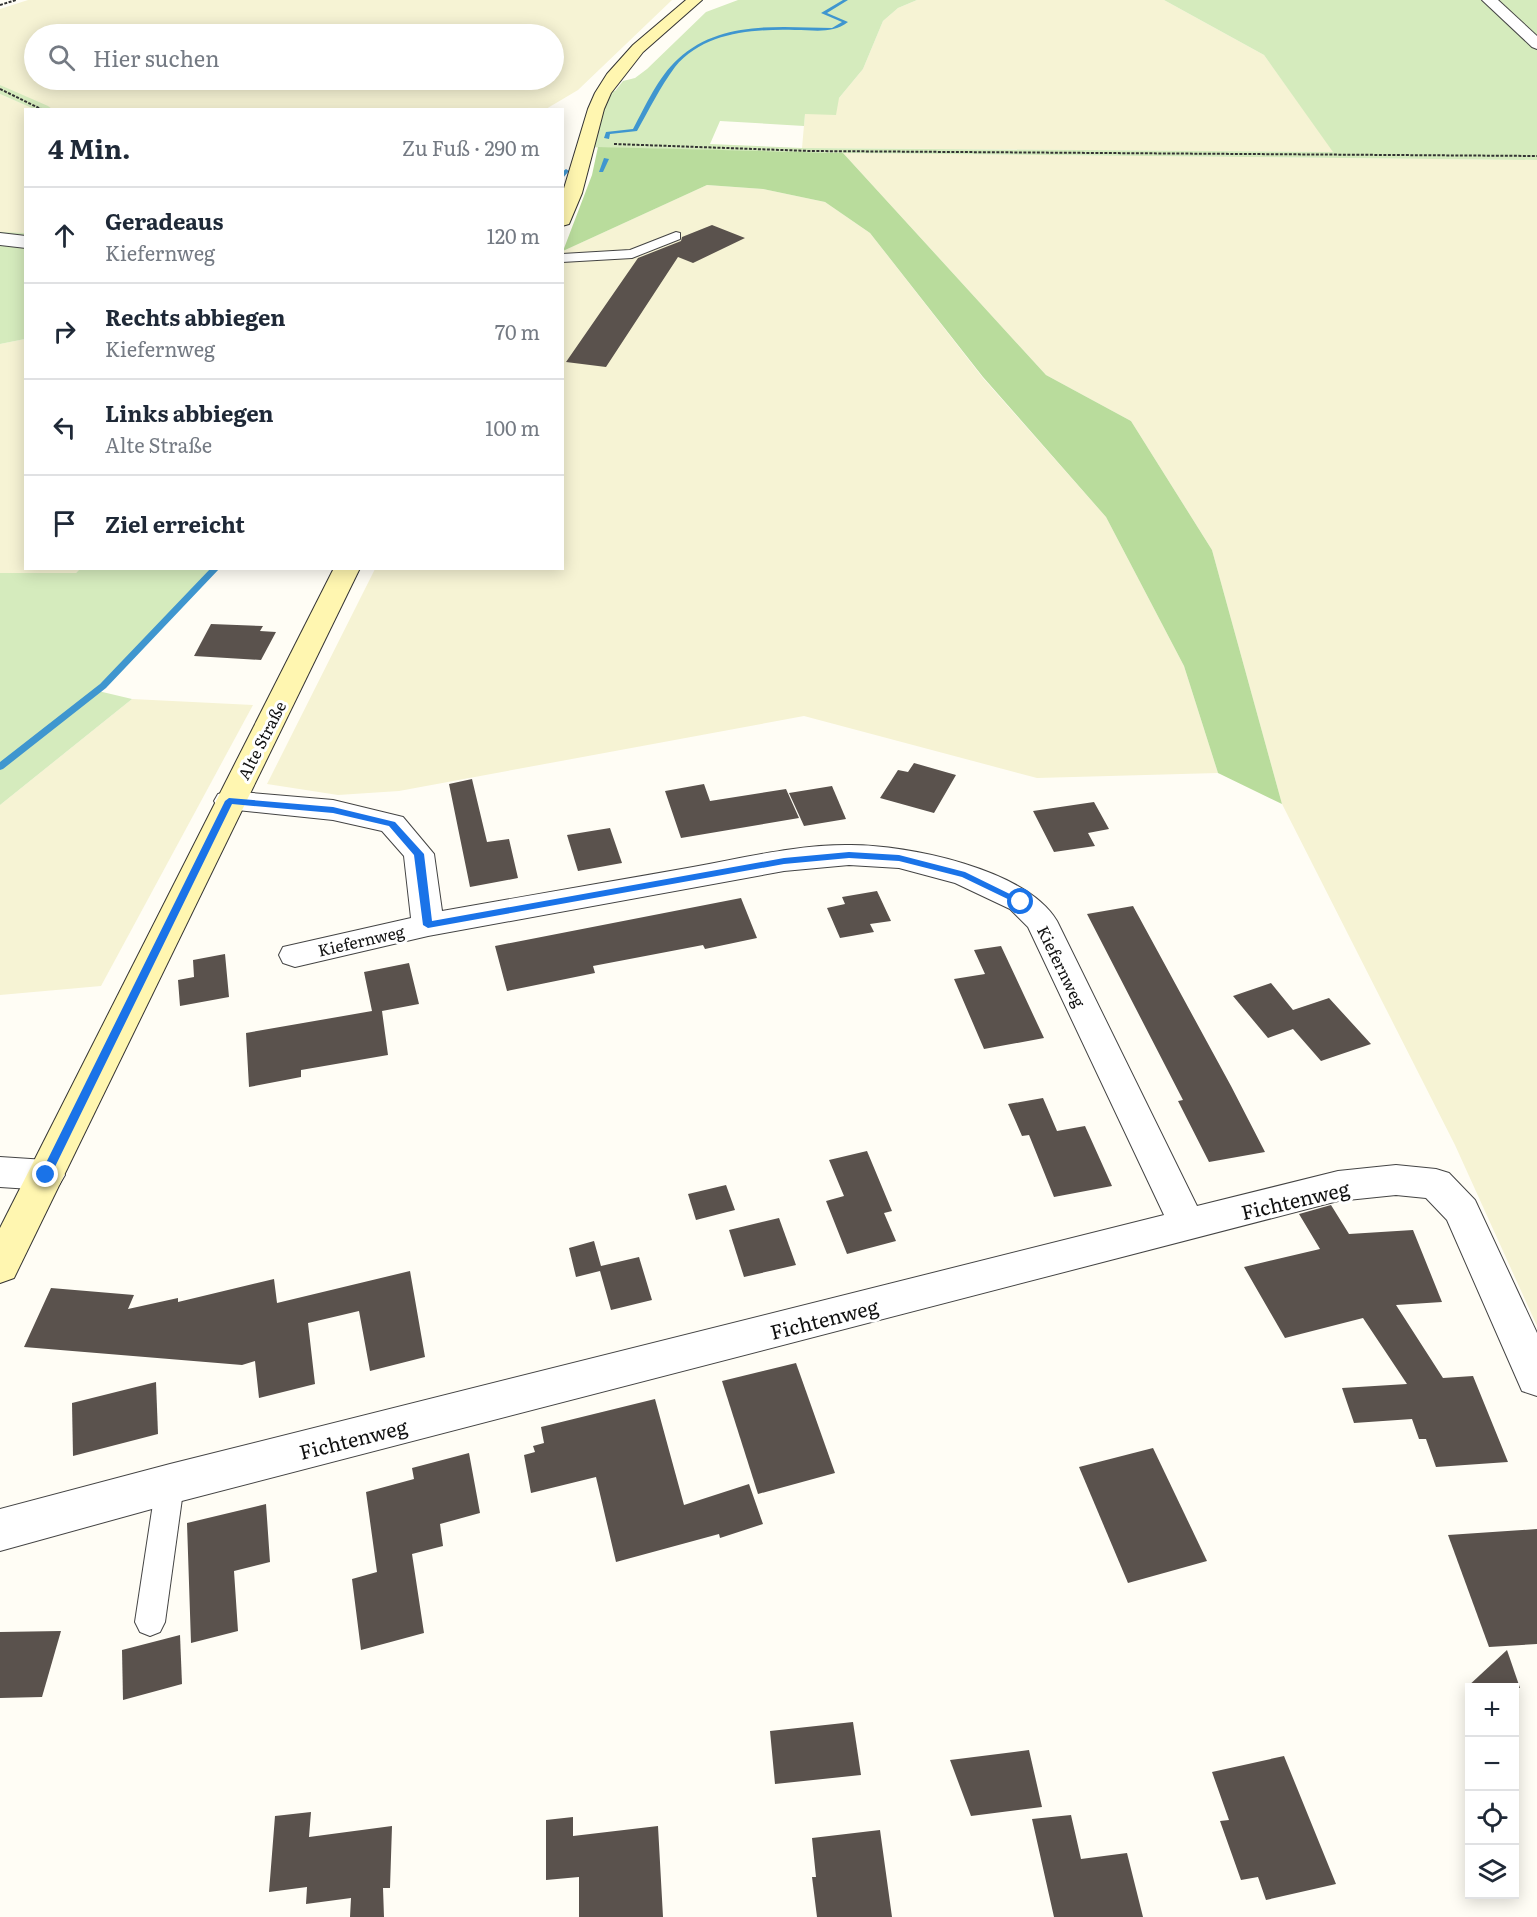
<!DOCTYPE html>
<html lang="de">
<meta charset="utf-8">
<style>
:root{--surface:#fff;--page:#f2f2f3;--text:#1f2937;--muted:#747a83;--line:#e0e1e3}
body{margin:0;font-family:Literata,serif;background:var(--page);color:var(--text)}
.controls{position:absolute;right:18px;bottom:18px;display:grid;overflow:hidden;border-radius:0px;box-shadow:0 3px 15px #0003}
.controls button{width:54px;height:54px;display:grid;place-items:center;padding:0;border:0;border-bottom:2px solid var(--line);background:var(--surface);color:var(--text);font:30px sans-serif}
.stop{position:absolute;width:18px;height:18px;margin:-14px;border:4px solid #1a73e8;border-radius:50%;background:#fff}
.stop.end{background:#1a73e8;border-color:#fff;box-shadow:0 2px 6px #0008}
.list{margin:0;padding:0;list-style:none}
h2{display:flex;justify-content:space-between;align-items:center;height:78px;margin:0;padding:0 24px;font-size:26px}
h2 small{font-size:20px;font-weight:400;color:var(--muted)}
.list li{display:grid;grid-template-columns:39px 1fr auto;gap:18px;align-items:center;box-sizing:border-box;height:96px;padding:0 24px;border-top:2px solid var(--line)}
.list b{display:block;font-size:22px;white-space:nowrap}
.list p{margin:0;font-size:20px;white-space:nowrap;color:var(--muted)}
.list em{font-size:20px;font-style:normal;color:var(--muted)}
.icon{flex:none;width:33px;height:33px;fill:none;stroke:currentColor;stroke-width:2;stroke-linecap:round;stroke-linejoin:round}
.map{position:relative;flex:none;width:1537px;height:1917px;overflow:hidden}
.search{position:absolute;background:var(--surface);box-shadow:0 3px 15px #0003;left:24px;top:24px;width:540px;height:66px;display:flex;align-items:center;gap:15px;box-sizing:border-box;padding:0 21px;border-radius:33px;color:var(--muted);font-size:22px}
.panel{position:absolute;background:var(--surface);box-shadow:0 3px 15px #0003;left:24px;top:108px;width:540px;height:462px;border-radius:0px}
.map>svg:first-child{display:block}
.farmland{fill:#f6f3d4;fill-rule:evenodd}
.green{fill:#d5ebbd}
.forest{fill:#b9dc9c}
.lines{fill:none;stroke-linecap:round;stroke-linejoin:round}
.stream{fill:#3f96cf;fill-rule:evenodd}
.building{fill:#5a524d}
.service-casing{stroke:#444;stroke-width:2}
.minor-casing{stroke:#444;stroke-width:2}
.secondary-casing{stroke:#333;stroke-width:2}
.path{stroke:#333;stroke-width:2;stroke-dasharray:3 1.5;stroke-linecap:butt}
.service{fill:#fff;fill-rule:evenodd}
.minor{fill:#fff;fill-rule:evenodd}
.secondary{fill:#fff6b0;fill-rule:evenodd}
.route{fill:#1a73e8}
.labels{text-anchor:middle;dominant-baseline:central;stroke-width:6;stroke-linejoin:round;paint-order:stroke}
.street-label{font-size:16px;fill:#111;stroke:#fff}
.near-street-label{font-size:20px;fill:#111;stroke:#fff}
</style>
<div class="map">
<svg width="1537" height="1917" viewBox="0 0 1537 1917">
<rect width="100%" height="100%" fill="#fffdf5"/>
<g class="farmland">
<path d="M28,0h644l-94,90 -32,19 -494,1 -52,-25v-76zM34,34h520v46h-520z"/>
<polygon points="917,0 1164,0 1264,55 1334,152 802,148 805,114 839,98 863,69 883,21 898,8"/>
<polygon points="0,94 34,109 26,110 26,227 25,233 18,234 0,232"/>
<polygon points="843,153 1537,160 1537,1326 1455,1145 1282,804 1212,550 1131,421 1046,375"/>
<polygon points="707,185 763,189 825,202 870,233 983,378 1106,517 1184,666 1218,773 1037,778 804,716 399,791 338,795 267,784 375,569 562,568 563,251"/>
<polygon points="25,339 26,568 81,569 76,573 0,573 0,344"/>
<polygon points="132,699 253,705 101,986 0,995 0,805"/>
</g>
<g class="green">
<polygon points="738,0 917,0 898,8 883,21 863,69 839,98 836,115 805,114 804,126 720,121 710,144 802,148 1333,152 1264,55 1164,0 1537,0 1537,160 843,153 578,147 589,105 597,91 615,91 623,81 635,78 647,69 706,12"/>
<polygon points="0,85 48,106 52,109 34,109 0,94"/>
<polygon points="25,227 25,339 0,344 0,232 24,233"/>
<polygon points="81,568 216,569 94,690 132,699 0,805 0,573 76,573"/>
</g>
<polygon class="forest" points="598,147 843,153 1046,375 1131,421 1212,550 1282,804 1218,773 1184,666 1106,517 983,377 870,233 825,202 763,189 707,185 563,251 592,175"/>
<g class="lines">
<g class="stream">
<path d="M843,0h5l-21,13 21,9c-16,12 -33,8 -53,8 -43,-1 -91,2 -120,37 -15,20 -26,43 -38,64l-27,3 -1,5 -5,-1 2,-6 27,-3c13,-24 25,-52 45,-70 42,-39 101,-32 154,-31l10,-6 -21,-9z"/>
<polygon points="604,158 609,159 603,172 599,172"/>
<polygon points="566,169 569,171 562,179 562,172"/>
<polygon points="211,568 220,568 106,688 3,769 0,770 0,762 100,684"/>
</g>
</g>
<g class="building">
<polygon points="712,225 745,238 693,263 678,257 606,367 566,362 638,258 681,241 682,237"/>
<polygon points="211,624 263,626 260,631 276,632 261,660 194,656"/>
<polygon points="914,763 956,775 934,813 880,798 898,770 908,772"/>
<polygon points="472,779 487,842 509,839 518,878 470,887 449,784"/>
<polygon points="704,784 710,801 786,789 799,818 681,838 665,791"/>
<polygon points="832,786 846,819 804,826 789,793"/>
<polygon points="1094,802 1109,829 1088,833 1095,846 1054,852 1033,811"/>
<polygon points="610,828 622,863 578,871 567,835"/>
<polygon points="877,891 891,921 870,924 874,932 840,938 827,908 845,904 842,897"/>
<polygon points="741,898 757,938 705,949 703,945 593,966 595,973 507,991 495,946"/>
<polygon points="1133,906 1231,1086 1265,1152 1209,1162 1178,1101 1183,1100 1087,914"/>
<polygon points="1001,946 1044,1038 984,1049 954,979 985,974 974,950"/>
<polygon points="225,954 229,997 180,1006 178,980 194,977 193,960"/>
<polygon points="409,963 419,1004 382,1011 388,1055 301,1070 301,1077 249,1087 246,1033 372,1011 364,972"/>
<polygon points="1271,983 1293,1010 1329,998 1371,1044 1321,1061 1293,1029 1268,1038 1233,996"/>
<polygon points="1043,1098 1057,1131 1085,1126 1112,1186 1054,1197 1029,1135 1022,1136 1008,1104"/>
<polygon points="867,1151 892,1211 884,1213 896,1241 847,1254 826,1201 844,1196 829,1160"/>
<polygon points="726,1185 735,1210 696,1220 688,1194"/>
<polygon points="1331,1205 1349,1234 1413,1230 1442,1302 1396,1305 1443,1378 1473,1376 1508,1462 1436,1467 1426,1439 1419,1439 1412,1419 1354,1423 1342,1388 1407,1384 1363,1318 1285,1338 1244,1267 1320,1249 1299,1214"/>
<polygon points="779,1218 796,1265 744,1277 729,1230"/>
<polygon points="594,1241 601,1266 639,1257 652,1300 611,1310 600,1271 576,1277 569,1248"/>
<polygon points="410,1271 425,1357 370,1371 359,1311 308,1323 315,1384 259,1398 255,1361 242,1365 24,1347 51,1288 134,1295 128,1309 178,1298 178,1302 274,1279 277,1303"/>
<polygon points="796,1363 835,1473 758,1494 722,1381"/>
<polygon points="156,1382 158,1434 73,1456 72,1403"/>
<polygon points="655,1399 684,1505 749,1484 763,1524 720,1538 719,1534 616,1562 596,1477 531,1493 524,1455 535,1452 533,1446 544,1443 541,1427"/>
<polygon points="1153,1448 1207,1561 1128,1583 1079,1467"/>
<polygon points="469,1453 480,1513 440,1524 443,1546 412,1554 424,1633 361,1650 352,1579 377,1572 366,1492 414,1479 412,1468"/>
<polygon points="266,1504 270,1562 234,1571 238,1631 191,1643 187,1523"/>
<polygon points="1537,1529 1537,1644 1489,1647 1448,1535"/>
<polygon points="61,1631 42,1697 0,1698 0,1632"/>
<polygon points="180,1635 182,1684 123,1700 122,1650"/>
<polygon points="1507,1650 1520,1688 1466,1688"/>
<polygon points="853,1722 861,1775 775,1784 770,1731"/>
<polygon points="1029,1750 1042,1807 971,1816 950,1760"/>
<polygon points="1284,1756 1336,1884 1266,1900 1258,1877 1241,1880 1220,1821 1229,1820 1212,1772"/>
<polygon points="311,1812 309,1837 392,1826 390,1888 383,1888 384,1917 350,1917 351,1898 306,1904 307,1887 269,1892 275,1816"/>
<polygon points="1071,1815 1081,1859 1127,1853 1143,1917 1054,1917 1032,1819"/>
<polygon points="573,1817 573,1836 658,1826 663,1917 579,1917 579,1877 546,1880 546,1820"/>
<polygon points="880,1830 892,1917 817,1917 812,1877 816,1877 812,1838"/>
</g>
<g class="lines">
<defs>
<g id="service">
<polygon points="676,232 680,233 680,239 632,258 562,262 562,254 630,250"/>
<polygon points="170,1471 180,1475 184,1484 165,1622 160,1632 150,1636 140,1632 135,1622 156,1484 160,1475"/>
</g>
<g id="minor">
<polygon points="1482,0 1498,0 1537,36 1537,49 1532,47"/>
<polygon points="0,233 26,236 26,248 0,245"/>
<path d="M229,791l104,9 70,17 31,37 8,57c84,-15 167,-29 251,-44 51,-9 105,-23 158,-22 57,0 175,24 206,76l140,285 141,-35 58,-6 40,4 13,4 26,27 62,133v63l-15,-5 -75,-171 -21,-22 -30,-3 -58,6 -1168,303 -170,47v-42l170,-45 994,-249 -136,-288 -18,-18 -55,-26 -56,-15 -50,-3 -65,6 -356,65 -133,31 -12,-4 -4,-8 4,-8 128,-29 -7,-62 -22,-25 -49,-11 -115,-12 -4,-7 4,-7z"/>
<polygon points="0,1157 46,1160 59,1165 65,1175 59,1185 46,1190 0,1187"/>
</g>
<g id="secondary">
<polygon points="686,0 702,0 643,52 611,93 604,109 582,193 569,224 562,226 562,195 588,109 595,93 607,74 633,45"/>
<polygon points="334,568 360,568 14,1278 0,1283 0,1228"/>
</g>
</defs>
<use href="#service" class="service-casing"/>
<use href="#minor" class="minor-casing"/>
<use href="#secondary" class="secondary-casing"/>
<g class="path">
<polyline points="0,5 16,0"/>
<polyline points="0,89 43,110"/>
<polyline points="614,144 810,151 1537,156"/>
</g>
<use href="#service" class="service"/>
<use href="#minor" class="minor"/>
<use href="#secondary" class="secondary"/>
</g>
<polygon class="route" points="229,798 333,807 395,822 424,854 432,921 784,858 849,852 899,855 965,872 1026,902 1024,904 1018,904 962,877 899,861 849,858 784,864 428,928 423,925 414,855 389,826 333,813 232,804 51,1175 46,1179 42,1178 40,1175 225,801"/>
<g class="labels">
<g class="street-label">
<text transform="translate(261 740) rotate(-63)">Alte Straße</text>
<text transform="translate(361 940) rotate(-13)">Kiefernweg</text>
<text transform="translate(1062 966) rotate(64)">Kiefernweg</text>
</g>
<g class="near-street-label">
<text transform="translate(1295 1199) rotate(-13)">Fichtenweg</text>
<text transform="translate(824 1318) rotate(-14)">Fichtenweg</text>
<text transform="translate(353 1438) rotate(-14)">Fichtenweg</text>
</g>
</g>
</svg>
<div class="controls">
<button>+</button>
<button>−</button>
<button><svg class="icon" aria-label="locate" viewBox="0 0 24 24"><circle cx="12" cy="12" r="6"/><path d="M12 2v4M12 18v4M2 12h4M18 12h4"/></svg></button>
<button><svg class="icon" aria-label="layers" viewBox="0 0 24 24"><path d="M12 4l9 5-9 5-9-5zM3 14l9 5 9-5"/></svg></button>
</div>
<div class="stop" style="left:1021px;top:902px"></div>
<div class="stop end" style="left:46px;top:1175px"></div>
<div class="search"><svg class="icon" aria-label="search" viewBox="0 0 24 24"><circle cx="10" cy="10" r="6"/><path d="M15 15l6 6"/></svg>Hier suchen</div>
<section class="panel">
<h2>4 Min.<small>Zu Fuß · 290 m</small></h2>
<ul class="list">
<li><svg class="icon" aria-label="ahead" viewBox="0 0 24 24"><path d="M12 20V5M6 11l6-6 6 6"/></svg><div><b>Geradeaus</b><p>Kiefernweg</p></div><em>120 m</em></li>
<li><svg class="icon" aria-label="right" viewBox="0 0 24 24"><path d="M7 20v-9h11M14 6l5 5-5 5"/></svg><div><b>Rechts abbiegen</b><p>Kiefernweg</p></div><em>70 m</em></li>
<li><svg class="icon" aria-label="left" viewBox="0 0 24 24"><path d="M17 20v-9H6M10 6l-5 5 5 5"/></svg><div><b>Links abbiegen</b><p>Alte Straße</p></div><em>100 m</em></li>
<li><svg class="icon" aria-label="arrive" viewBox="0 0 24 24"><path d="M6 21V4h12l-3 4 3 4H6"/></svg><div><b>Ziel erreicht</b></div></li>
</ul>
</section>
</div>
